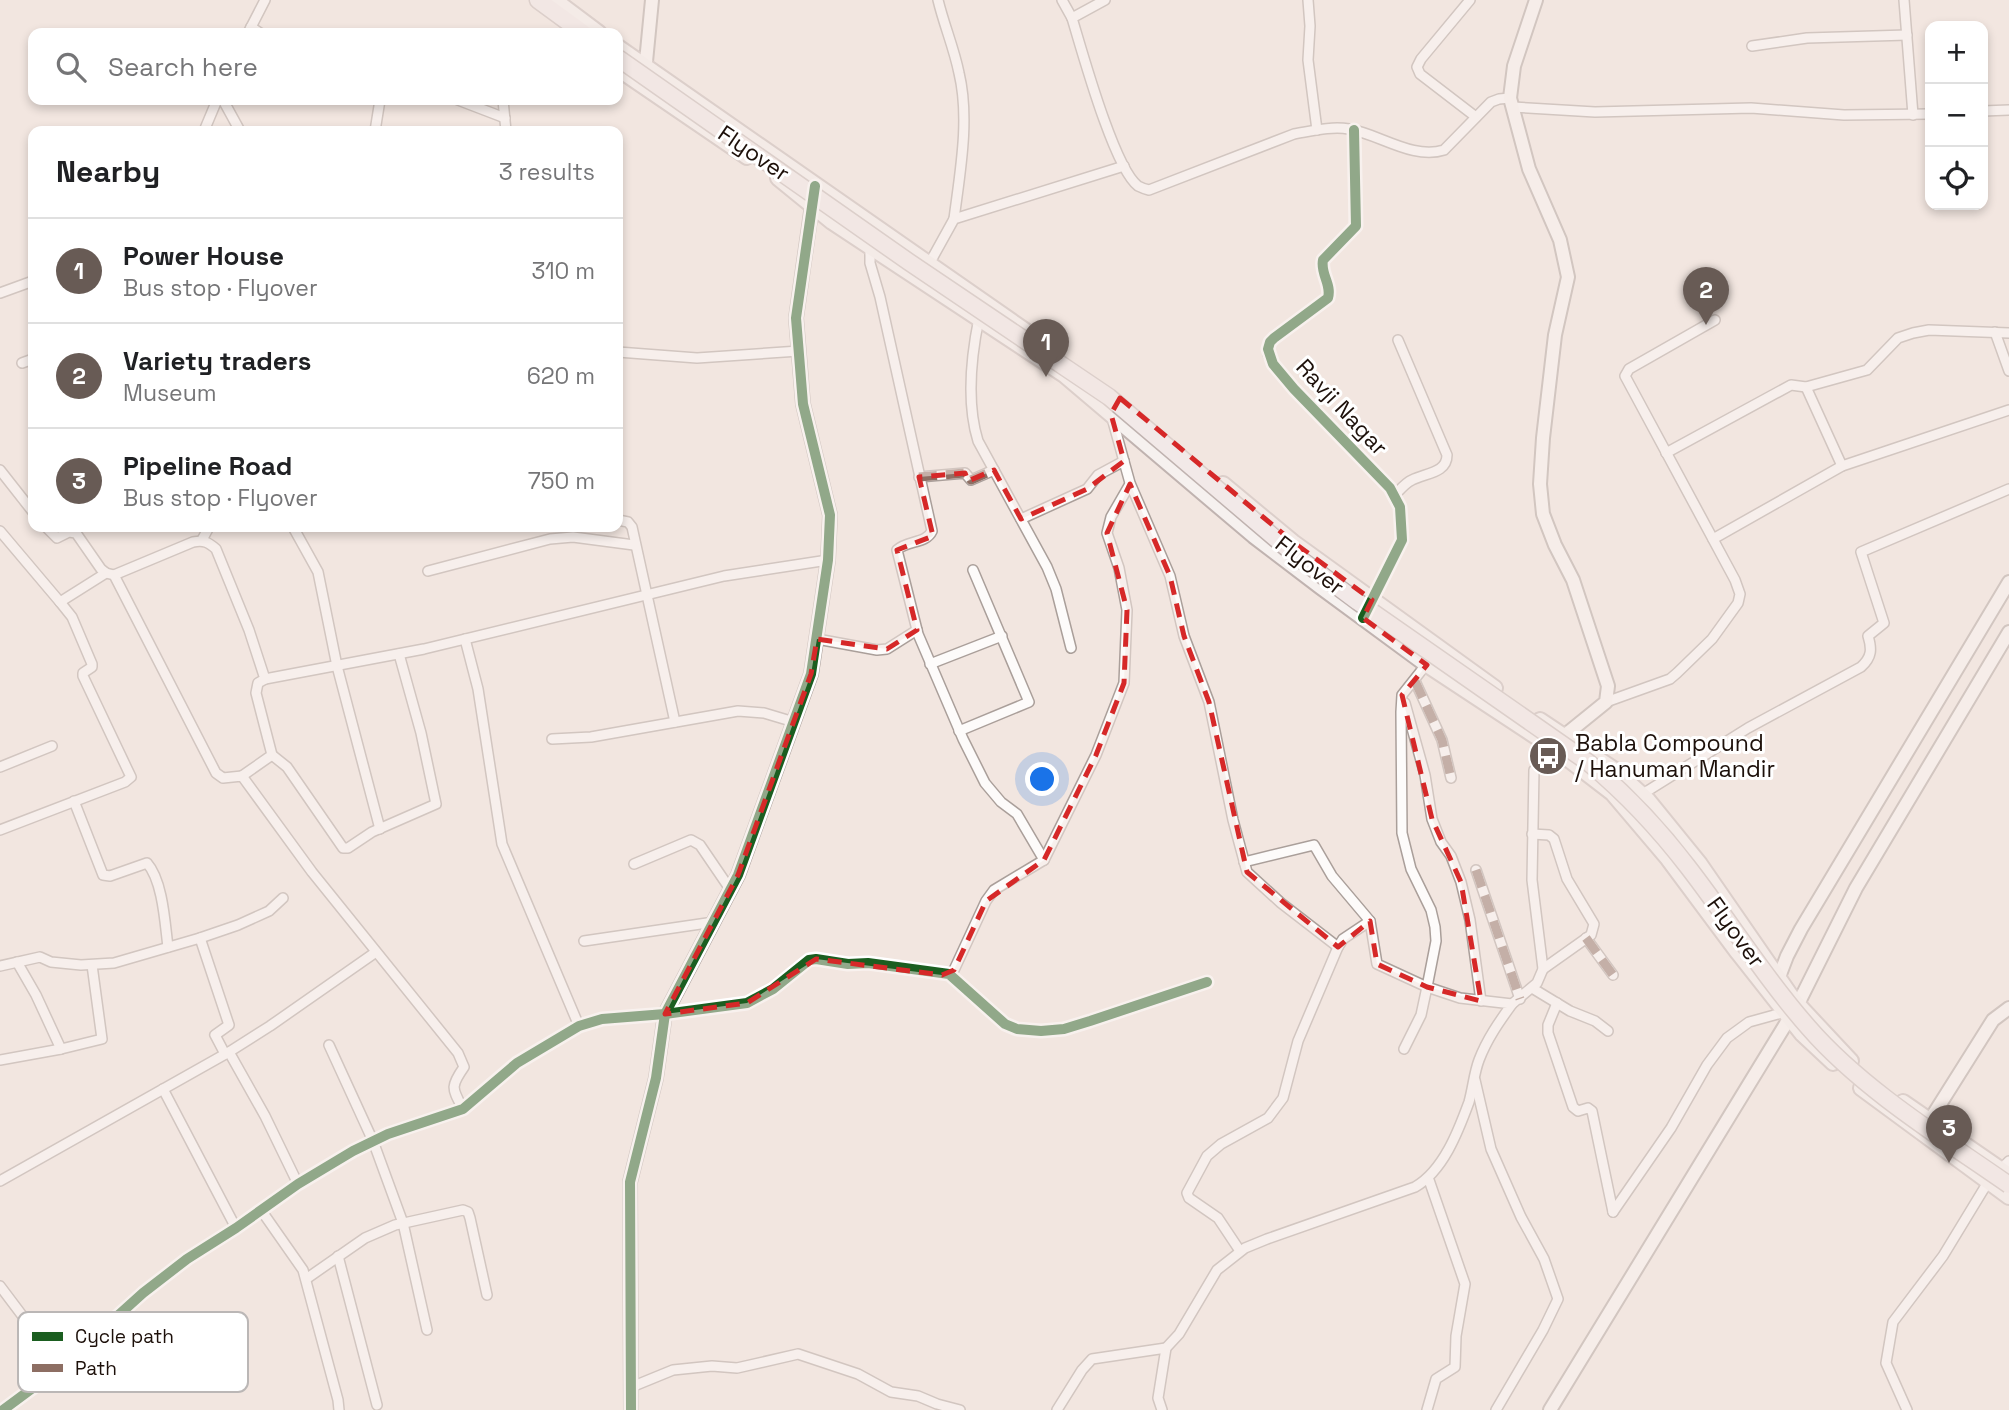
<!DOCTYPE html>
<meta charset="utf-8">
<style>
:root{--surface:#fff;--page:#f6f6f6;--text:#202124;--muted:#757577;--line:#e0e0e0;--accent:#685b55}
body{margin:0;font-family:"Space Grotesk",sans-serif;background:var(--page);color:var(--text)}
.controls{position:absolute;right:21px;top:21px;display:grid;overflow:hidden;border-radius:14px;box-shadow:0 4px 10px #0003}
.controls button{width:63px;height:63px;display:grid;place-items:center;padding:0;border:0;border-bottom:2px solid var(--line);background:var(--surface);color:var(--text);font:35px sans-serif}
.you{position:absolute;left:1043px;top:780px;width:24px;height:24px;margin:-18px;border:5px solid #fff;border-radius:50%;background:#1a73e8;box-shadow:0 0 0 10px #1a73e833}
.badge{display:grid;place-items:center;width:46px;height:46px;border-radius:50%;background:var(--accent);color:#fff;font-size:23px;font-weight:700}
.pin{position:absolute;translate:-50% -58px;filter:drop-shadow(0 2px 4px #0008)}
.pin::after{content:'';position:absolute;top:37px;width:24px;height:21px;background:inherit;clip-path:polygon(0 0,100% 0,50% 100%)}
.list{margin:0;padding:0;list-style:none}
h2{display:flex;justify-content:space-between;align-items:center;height:91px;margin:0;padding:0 28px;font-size:30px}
h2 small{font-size:23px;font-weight:400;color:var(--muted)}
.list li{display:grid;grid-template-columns:46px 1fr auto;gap:21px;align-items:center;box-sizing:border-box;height:105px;padding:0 28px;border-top:2px solid var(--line)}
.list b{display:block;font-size:26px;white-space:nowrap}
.list p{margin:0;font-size:23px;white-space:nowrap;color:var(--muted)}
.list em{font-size:23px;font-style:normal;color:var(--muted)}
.icon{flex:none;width:38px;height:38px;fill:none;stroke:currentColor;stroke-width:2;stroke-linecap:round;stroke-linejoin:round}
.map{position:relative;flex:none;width:2009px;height:1410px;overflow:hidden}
.search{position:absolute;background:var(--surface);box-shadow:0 4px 10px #0003;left:28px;top:28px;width:595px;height:77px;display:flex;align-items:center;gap:18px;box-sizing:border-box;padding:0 24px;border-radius:14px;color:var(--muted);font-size:26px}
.panel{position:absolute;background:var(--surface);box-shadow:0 4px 10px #0003;left:28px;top:126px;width:595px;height:406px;border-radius:14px}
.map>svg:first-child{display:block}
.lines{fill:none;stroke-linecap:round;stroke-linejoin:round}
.street-casing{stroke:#aa9f9a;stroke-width:12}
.secondary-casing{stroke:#aa9f9a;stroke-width:16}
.primary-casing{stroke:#c0b3b0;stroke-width:18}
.highway-casing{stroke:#c0b3b0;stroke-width:19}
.street{stroke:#fdfbfa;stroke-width:9}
.secondary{stroke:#faf6f4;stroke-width:12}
.primary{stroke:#f6f1ef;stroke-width:14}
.highway{stroke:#f2e9e8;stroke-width:16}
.highway-bridge-casing{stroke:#c0b3b0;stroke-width:19;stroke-linecap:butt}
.highway-bridge{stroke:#f2e9e8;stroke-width:16}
.quiet{stroke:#8d6e63;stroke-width:9;stroke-dasharray:18 9;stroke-linecap:butt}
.cycleway-casing{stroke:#fff;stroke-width:15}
.cycleway{stroke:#1b5e20;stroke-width:10}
.marked{fill:none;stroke:#d62828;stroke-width:5;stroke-dasharray:14 9;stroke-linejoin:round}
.labels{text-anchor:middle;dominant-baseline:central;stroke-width:6;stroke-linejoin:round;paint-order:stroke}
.street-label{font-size:23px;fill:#1d100a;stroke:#fff}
.poi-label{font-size:23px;fill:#1d100a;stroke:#fff;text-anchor:start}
.key{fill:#fff;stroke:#bbb7b6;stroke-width:2}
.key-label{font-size:19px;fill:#1d100a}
</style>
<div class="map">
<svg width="2009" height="1410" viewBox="0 0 2009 1410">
<rect width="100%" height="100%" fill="#f2e6e0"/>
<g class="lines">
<defs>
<g id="street">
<path d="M938,0c6,25 16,48 21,73 11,46 1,99 -5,146"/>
<polyline points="1062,0 1072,18"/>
<path d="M1105,0l-33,18c10,33 42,150 66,168 4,2 6,3 11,4l145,-56c18,-3 37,-8 55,-5 30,5 64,31 95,21l47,-48 8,-3 11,-1"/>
<polyline points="1308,0 1310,26 1308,60 1317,130"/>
<polyline points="1470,0 1421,59 1417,67 1420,74 1476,117"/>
<polyline points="1904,0 1913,115"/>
<polyline points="251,27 260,33"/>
<polyline points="248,33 265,0"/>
<polyline points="1752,46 1807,38 1907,35"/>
<polyline points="223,100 240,131"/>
<polyline points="458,100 505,118"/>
<polyline points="503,100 506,131"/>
<polyline points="1513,107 1595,112 1751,108 1844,115 1930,114"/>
<polyline points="1983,111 2009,110"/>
<path d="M1354,130l2,96 -33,34c-3,14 9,24 5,38l-58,44 -2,12 5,10 21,25 96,99 10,19 2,33 -32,64"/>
<polyline points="204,131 217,100"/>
<polyline points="375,131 380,100"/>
<path d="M870,244v19l10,34 52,234c-6,13 -25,9 -35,19l21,84 45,105 22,44 16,19 16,12 27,46"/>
<polyline points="928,266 954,219 1124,166"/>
<polyline points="0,293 33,281"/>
<path d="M979,318c-8,39 -13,84 -1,123l69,126 9,22 15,59"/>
<polyline points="1995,332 2009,371"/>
<polyline points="618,352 697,358 799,351"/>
<polyline points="22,363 33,359"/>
<polyline points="1806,387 1842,466"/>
<polyline points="1112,418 1130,483 1170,576 1184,636 1209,702 1233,820 1247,872 1281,903 1338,947 1343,939 1370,921 1377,964 1427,987 1436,941 1435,927 1431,910 1411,869 1402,833 1401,712 1402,695 1429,661"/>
<polyline points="1666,453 1791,385 1806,387 1867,370 1898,338 1913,333 1929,330 2009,333"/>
<polyline points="0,470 33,512"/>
<polyline points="919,477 965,473 971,480 994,470"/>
<path d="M1395,495c5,-5 10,-12 17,-15 14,-7 35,-7 35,-25l-49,-115"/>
<polyline points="1021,519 1087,489 1098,475 1124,461"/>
<polyline points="618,520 628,522 632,527 675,722"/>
<path d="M46,527l11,11 12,-6 7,1 25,36 5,4 8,2 102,198 7,5 19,-2 70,96 146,181 6,14c-14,20 -12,21 -1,42"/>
<polyline points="293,527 318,572 337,666 380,829"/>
<polyline points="0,531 60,602 106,573"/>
<polyline points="1713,539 1842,466 2009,410"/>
<polyline points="202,540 209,527"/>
<polyline points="428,571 550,539 573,537 634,545"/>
<path d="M114,575l79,-33c11,-2 15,0 23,7l33,81 16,49 -7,4 -2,10 16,62 -30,21"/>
<polyline points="465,639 478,689 502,844 579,1026"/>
<polyline points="817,639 877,650 887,649 917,630"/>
<polyline points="930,664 1002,636"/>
<polyline points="265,679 424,649 724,576 828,560"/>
<polyline points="1415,681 1442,740 1451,778"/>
<polyline points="1606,702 1670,679 1677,673 1712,639 1738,603 1740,594 1735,580 1625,376 1629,369 1715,320"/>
<polyline points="1405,703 1425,775 1432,819 1441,842 1451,856 1461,882 1470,920 1481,1001"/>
<polyline points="959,731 1029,702 973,570"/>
<polyline points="552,739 591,737 738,711 764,713 794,722"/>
<polyline points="272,755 287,767 343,848 348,848 372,832 436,804 421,733 399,654"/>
<polyline points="0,767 52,746"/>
<path d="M1641,795l107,-67 113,-61c11,-10 11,-18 7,-31l16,-13 -23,-71 148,-63"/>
<path d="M74,801l29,74 7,1 37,-13c16,18 18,61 21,84"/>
<polyline points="0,830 125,782 131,777 83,676 83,673 92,667 92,664 72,617 60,602"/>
<polyline points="1532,834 1549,835 1554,839 1567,879 1594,924 1591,935 1543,969"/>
<polyline points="1244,862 1314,845 1332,876 1370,921"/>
<polyline points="634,864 691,840 700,845 730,889"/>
<polyline points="1476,870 1520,999"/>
<polyline points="200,938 229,1025 215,1035 225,1054"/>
<polyline points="1586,938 1613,975"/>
<polyline points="584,941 714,922"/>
<polyline points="17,962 36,995 61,1049"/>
<polyline points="0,966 40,957 51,962 81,965 114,963 200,938 238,925 269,911 283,898"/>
<polyline points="949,974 954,970 986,901 994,890 1044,860 1096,755 1124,683 1127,610 1119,568 1107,533 1111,517 1130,484"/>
<polyline points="1532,988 1570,1011 1595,1021 1608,1031"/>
<polyline points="1557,1003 1548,1025 1548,1033 1573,1107 1578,1111 1588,1108 1592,1111 1613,1212"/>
<polyline points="1512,1004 1537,983 1543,969 1532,880 1534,770 1556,750"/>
<polyline points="329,1045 373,1141 403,1223 427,1330"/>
<polyline points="229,1052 265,1116 298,1184"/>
<polyline points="0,1060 61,1049 102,1039 92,965"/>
<polyline points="1475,1080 1491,1149 1521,1217 1544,1259 1558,1299 1543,1330 1496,1410"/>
<polyline points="163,1089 236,1228"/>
<polyline points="0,1181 229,1052 270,1026 376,952"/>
<polyline points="261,1210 303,1270 338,1400 339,1410"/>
<polyline points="1613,1212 1671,1128 1707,1065 1727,1038 1749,1022 1778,1014 1785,1008"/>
<polyline points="1240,1251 1218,1218 1189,1198 1187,1193 1207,1156 1221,1144 1268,1118 1283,1098 1298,1041 1338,947"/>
<polyline points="338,1256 377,1405"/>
<polyline points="306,1279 365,1238 395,1225 463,1210 468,1212 470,1218 487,1295"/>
<polyline points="0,1286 61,1367"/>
<polyline points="629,1388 673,1370 712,1366 737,1368 798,1354 858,1374 891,1392 918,1396 937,1404 960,1410"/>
<polyline points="3,1410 61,1367 143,1293 187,1259 236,1228 298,1184 353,1151 388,1134 463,1109 517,1063 579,1026 602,1019 665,1014 747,1003 773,989 809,960 816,959 848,964 868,963 949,974 1005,1024 1017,1029 1041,1031 1064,1029 1090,1021 1207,982"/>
<polyline points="1057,1410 1082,1370 1092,1359 1166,1348"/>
<path d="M1162,1410l-4,-12 8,-50 13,-14 38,-64 28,-22 22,-9 148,-52c28,-16 43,-55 54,-85 4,-14 5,-29 10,-42 8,-21 20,-38 33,-56l-52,-6 -33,-11 -6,28 -17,34"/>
<polyline points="1427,1410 1436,1379 1455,1367 1456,1336 1465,1284 1429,1180"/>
<polyline points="1907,1410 1886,1363 1893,1322 1943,1256 1988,1182 2009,1161"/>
</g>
<g id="secondary">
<polyline points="1536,0 1514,66 1510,98 1529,169 1560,240 1568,277 1555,335 1543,438 1540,484 1543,514 1555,545 1573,580 1608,686 1606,702 1564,736 1559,744"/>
<polyline points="645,72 652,0"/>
<polyline points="1779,977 1787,956 1801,929 2009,582"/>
<polyline points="1925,1128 1993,1020 2009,1008"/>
<polyline points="631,1410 630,1182 656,1078 665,1014 738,875 811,674 828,560 830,515 803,404 796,318 813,198"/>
<polyline points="1550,1410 1798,1004 1856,888 2009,632"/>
</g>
<g id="primary">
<polyline points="555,0 599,33"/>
<polyline points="618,47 1033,336"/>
<polyline points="618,69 747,157"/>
<polyline points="778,178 832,222 1064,375 1254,536 1321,587 1427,665 1556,750 1612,793 1668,859 1738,953 1802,1034 1833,1063"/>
<polyline points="1223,484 1293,542 1495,688"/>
<polyline points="1540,720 1615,770 1648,800 1700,864 1794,1000 1851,1061"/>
<polyline points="1861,1088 2009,1197"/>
<polyline points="1903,1102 2009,1175"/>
</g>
<polyline id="highway" points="538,0 583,33"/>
</defs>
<use href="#street" class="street-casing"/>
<use href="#secondary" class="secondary-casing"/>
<use href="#primary" class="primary-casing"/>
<use href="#highway" class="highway-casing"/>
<use href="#street" class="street"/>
<use href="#secondary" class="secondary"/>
<use href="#primary" class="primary"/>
<use href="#highway" class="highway"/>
<defs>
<path id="highway-bridge" d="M618,58l291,204 200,135 186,158 63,47 231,161c37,31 70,66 99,104 41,53 77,111 121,161 53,61 134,111 200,157"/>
</defs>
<use href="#highway-bridge" class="highway-bridge-casing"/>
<use href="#highway-bridge" class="highway-bridge"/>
<g class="quiet">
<polyline points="919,477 965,473 971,480 994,470"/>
<polyline points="1415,681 1442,740 1451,778"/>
<polyline points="1476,870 1520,999"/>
<polyline points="1586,938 1613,975"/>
</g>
<defs>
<g id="cycleway">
<path d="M1354,130l2,96 -33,34c-3,14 9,24 5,38l-54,40 -4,4 -2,7 5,15 21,25 96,99 10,19 2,33 -39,78"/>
<polyline points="3,1410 61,1367 143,1293 187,1259 236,1228 298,1184 353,1151 388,1134 463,1109 517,1063 579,1026 602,1019 665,1014 747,1003 773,989 809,960 816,959 848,964 868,963 949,974 1005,1024 1017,1029 1041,1031 1064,1029 1090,1021 1207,982"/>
<polyline points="631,1410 630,1182 656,1078 665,1014 738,875 811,674 828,560 830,515 803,404 796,318 815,186"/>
</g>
</defs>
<use href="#cycleway" class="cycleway-casing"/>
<use href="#cycleway" class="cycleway"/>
</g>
<path d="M0 0H2009V1410H0ZM1120,398l173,144 79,58 -9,18 64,47 -25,30 30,124 29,63 20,119 -54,-14 -50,-23 -7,-43 -32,26 -91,-75 -38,-170 -25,-66 -14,-60 -40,-92 -23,49 20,77 -3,73 -28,72 -52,105 -58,41 -32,69 -12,5 -126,-16 -69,44 -82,11 73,-139 73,-201 6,-35 70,10 30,-19 -20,-80 36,-14 -14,-59 46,-4 3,8 26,-11 27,49 66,-30 37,-28 -13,-47z" fill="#f2e6e0" fill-opacity=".55" fill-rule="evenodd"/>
<path class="marked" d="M1120,398l173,144 79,58 -9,18 64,47 -25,30 30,124 29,63 20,119 -54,-14 -50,-23 -7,-43 -32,26 -91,-75 -38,-170 -25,-66 -14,-60 -40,-92 -23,49 20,77 -3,73 -28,72 -52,105 -58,41 -32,69 -12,5 -126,-16 -69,44 -82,11 73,-139 73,-201 6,-35 70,10 30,-19 -20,-80 36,-14 -14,-59 46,-4 3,8 26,-11 27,49 66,-30 37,-28 -13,-47z"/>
<defs>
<symbol id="bus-disc" viewBox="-11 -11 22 22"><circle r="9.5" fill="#685b55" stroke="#fff"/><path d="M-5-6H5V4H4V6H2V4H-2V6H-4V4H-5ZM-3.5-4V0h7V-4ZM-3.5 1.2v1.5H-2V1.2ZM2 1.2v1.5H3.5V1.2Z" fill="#fff"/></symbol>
</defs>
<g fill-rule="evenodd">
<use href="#bus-disc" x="1526" y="734" width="44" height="44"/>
</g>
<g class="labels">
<g class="street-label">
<text transform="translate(754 153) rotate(34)">Flyover</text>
<text transform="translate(1342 407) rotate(47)">Ravji Nagar</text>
<text transform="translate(1310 565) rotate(38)">Flyover</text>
<text transform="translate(1736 932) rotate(54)">Flyover</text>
</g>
<g class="poi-label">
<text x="1575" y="743">Babla Compound<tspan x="1575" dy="26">/ Hanuman Mandir</tspan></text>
</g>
</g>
<rect x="18" y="1312" width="230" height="80" rx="10" class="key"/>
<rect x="32" y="1332" width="31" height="9" fill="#1b5e20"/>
<rect x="32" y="1364" width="31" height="8" fill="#8d6e63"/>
<g class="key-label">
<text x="75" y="1343">Cycle path</text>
<text x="75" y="1375">Path</text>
</g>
</svg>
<div class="controls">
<button>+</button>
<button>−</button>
<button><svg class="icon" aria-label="locate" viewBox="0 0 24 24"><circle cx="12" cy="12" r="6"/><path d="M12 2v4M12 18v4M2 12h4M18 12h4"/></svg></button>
</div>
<div class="you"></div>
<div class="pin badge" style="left:1046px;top:377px">1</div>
<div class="pin badge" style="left:1706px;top:325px">2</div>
<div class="pin badge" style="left:1949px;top:1163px">3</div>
<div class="search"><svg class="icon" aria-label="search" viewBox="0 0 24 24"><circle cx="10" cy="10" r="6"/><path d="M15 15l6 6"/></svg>Search here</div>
<section class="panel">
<h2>Nearby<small>3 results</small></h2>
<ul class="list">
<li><span class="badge">1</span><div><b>Power House</b><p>Bus stop · Flyover</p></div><em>310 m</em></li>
<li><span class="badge">2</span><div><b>Variety traders</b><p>Museum</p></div><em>620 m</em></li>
<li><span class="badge">3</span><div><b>Pipeline Road</b><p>Bus stop · Flyover</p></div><em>750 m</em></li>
</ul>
</section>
</div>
